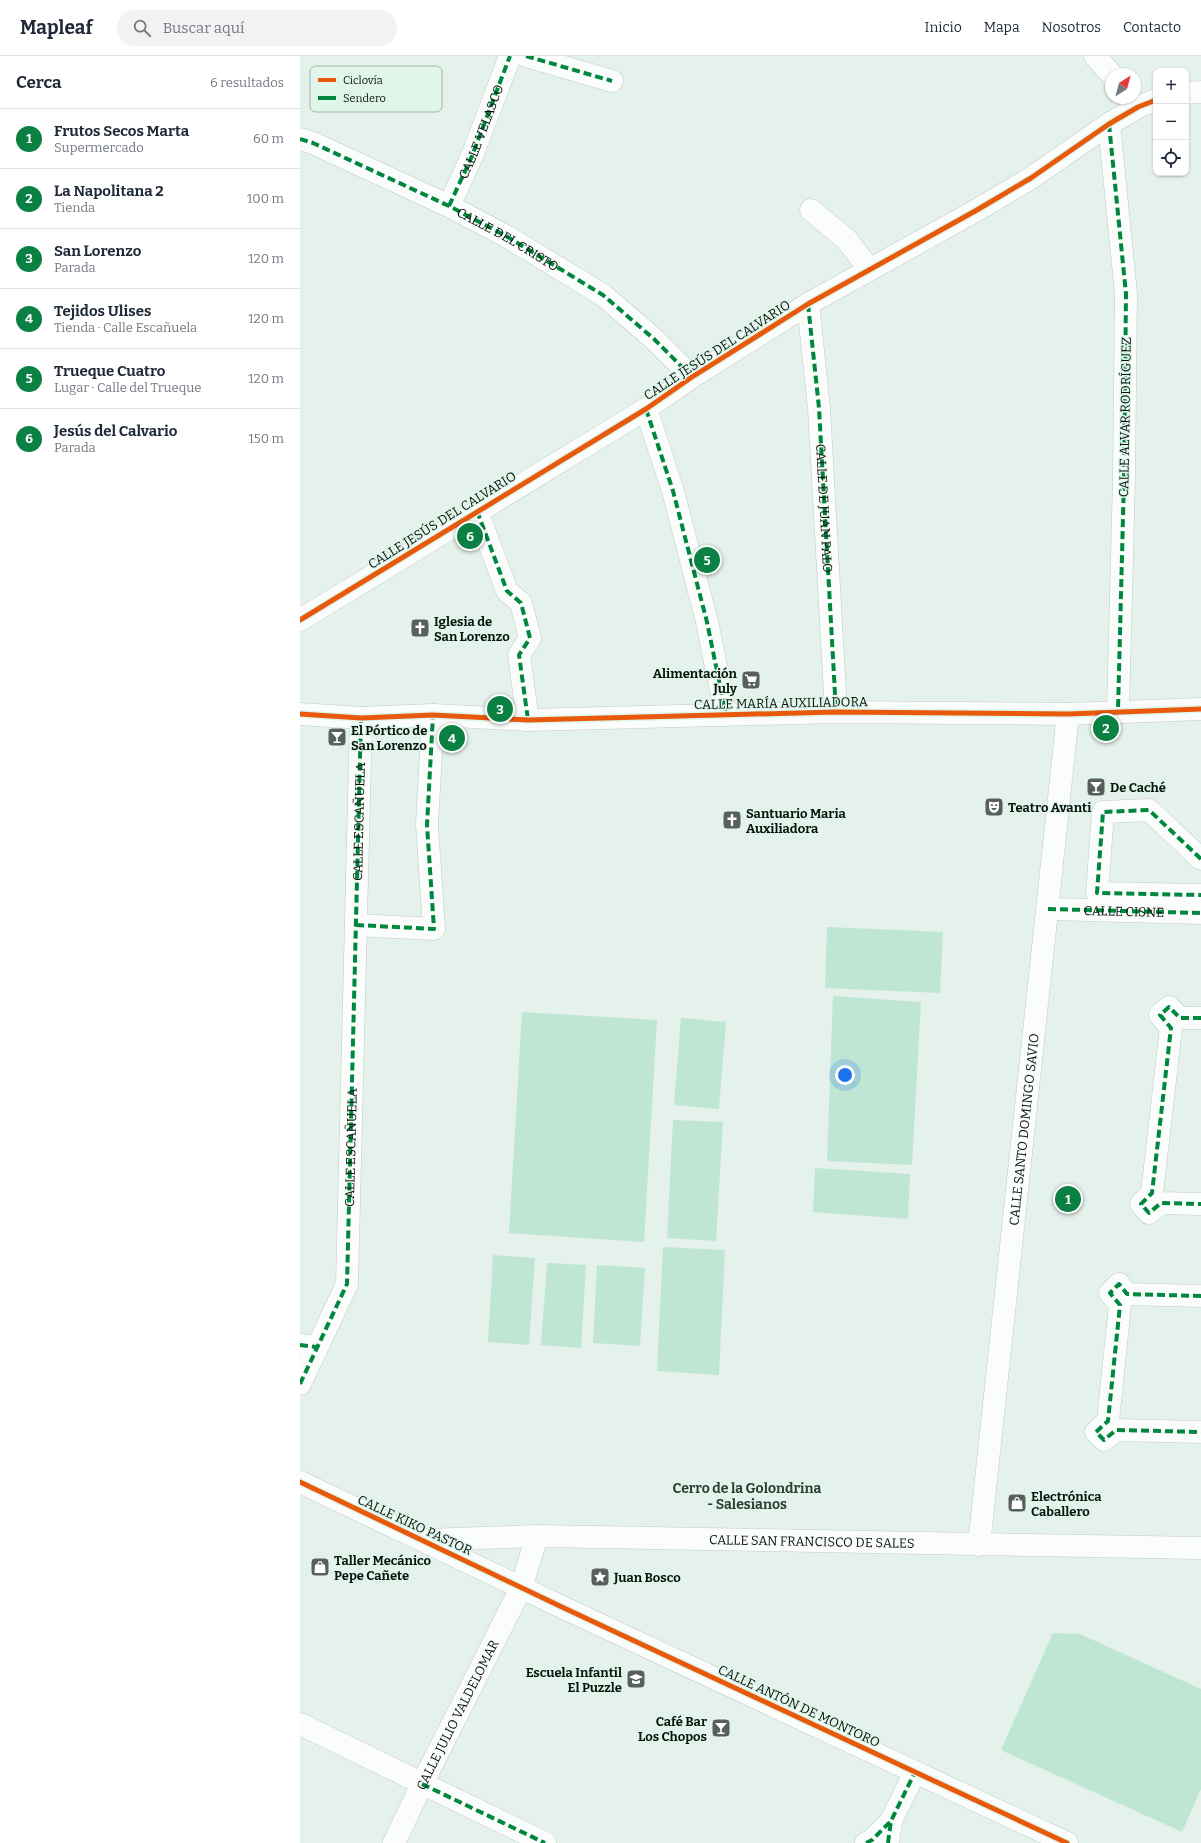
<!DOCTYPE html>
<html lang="es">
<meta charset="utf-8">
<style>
:root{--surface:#fff;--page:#f2f2f3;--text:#1f2937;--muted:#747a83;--line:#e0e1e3;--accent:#0b8043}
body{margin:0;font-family:Bitter,serif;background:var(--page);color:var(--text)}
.controls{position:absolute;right:12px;top:12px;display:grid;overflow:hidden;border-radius:8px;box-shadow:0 1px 3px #0004}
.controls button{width:36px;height:36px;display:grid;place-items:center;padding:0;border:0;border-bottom:1px solid var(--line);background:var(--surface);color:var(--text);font:20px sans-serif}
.compass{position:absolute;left:805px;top:12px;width:36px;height:36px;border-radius:50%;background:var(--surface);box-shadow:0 1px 3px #0004;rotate:36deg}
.you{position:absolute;left:545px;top:1019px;width:14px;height:14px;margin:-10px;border:3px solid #fff;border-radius:50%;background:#1a73e8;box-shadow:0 0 0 6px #1a73e833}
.badge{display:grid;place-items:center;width:26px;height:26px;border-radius:50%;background:var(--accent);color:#fff;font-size:13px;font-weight:700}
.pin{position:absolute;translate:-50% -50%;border:2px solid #fff;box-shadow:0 1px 4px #0006}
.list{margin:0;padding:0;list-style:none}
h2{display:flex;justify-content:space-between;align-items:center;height:52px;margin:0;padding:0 16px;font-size:17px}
h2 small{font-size:13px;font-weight:400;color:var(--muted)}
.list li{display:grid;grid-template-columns:26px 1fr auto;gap:12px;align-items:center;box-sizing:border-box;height:60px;padding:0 16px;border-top:1px solid var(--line)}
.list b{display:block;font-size:15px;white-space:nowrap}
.list p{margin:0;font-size:13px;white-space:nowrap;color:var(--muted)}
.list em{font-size:13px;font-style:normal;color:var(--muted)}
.icon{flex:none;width:22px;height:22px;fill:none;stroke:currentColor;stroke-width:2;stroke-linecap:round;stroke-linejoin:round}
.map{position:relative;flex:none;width:901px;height:1787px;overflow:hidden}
header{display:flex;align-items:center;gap:24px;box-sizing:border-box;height:56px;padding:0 20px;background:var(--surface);border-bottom:1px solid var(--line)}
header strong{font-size:19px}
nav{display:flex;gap:22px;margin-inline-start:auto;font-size:14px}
.search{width:280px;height:36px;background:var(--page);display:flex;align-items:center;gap:10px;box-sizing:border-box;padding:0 14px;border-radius:22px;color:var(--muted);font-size:15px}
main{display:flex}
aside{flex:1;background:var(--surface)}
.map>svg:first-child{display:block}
.green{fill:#bfe5d4}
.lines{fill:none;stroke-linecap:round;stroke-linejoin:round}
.pedestrian-casing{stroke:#c2cbc7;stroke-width:23}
.minor-casing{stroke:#c2cbc7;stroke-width:23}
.pedestrian{stroke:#fbfdfc;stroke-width:22}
.minor{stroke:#fbfdfc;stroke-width:22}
.quiet{stroke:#00873e;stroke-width:4;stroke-dasharray:8 4;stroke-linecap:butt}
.cycleway-casing{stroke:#e0f6eb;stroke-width:8}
.cycleway{stroke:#e8590c;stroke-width:5}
.labels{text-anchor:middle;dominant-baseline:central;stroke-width:3;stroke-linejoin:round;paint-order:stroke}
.street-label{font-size:13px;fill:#0a120e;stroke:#e0f6eb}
.poi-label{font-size:13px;font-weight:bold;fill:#0a120e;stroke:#e0f6eb;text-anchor:start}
.neighbourhood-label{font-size:14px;font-weight:bold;fill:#2c3e36;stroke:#e0f6eb}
.key{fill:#e0f6eb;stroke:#a0b2a9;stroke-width:1}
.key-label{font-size:11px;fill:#0a120e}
</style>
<header>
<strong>Mapleaf</strong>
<div class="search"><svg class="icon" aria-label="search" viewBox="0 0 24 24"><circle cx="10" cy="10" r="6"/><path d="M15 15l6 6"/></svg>Buscar aquí</div>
<nav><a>Inicio</a><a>Mapa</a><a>Nosotros</a><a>Contacto</a></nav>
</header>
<main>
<aside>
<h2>Cerca<small>6 resultados</small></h2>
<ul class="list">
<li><span class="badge">1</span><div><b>Frutos Secos Marta</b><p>Supermercado</p></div><em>60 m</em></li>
<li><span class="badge">2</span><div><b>La Napolitana 2</b><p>Tienda</p></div><em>100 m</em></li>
<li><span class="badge">3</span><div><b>San Lorenzo</b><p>Parada</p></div><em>120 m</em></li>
<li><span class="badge">4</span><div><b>Tejidos Ulises</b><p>Tienda · Calle Escañuela</p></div><em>120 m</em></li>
<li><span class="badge">5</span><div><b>Trueque Cuatro</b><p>Lugar · Calle del Trueque</p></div><em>120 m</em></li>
<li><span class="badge">6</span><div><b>Jesús del Calvario</b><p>Parada</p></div><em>150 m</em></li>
</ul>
</aside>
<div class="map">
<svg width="901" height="1787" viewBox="0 0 901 1787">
<rect width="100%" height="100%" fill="#e5f1eb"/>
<g class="green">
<polygon points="527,871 643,876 640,937 525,932"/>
<polygon points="533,940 621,946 612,1109 527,1105"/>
<polygon points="222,956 357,964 344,1186 209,1177"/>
<polygon points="381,962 426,966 419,1053 374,1049"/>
<polygon points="373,1064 423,1066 416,1185 367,1182"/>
<polygon points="515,1112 610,1118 608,1163 513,1156"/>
<polygon points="363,1191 425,1194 419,1319 357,1315"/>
<polygon points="193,1199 235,1202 229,1289 188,1286"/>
<polygon points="247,1207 286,1209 281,1292 241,1289"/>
<polygon points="297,1209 345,1212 340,1290 293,1287"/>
<polygon points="753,1577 780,1578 901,1633 901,1733 882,1776 701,1694"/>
</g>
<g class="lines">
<defs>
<g id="pedestrian">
<polyline points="226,0 312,25"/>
<polyline points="0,83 13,87 149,150 206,180 303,239 354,283 392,321"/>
<path id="s1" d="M149,150l23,-50 38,-100"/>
<polyline points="346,353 373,435 407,566 426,659"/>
<polyline points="177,455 207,535 221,547 230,582 219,599 228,664"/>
<polyline points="901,803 849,754 803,756 797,837 901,839"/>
<polyline points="57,823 61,662"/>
<path id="s2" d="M748,853l153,4"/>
<polyline points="901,962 880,962 869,951 860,959 871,972 852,1137 841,1148 849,1157 861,1147 901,1148"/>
<polyline points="901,1240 827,1238 819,1228 810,1237 820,1249 808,1365 796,1376 804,1384 816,1374 901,1376"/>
<polyline points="0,1289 17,1291"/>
<polyline points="566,1787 572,1784 591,1765"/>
<polyline points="588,1787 591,1765 615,1716"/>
</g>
<g id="minor">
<polyline points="795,0 811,18"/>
<polyline points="886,37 901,36"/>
<polyline points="809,68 826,238 824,422 818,655"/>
<polyline points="511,154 547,184 569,213"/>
<path id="s3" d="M508,248l11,104 17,304"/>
<polyline points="0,564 346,353 392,321 508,248 677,154 731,122 809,68 838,51 856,44"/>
<polyline points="0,658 61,662 133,659 228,664 536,656 768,658 901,653"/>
<polyline points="56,869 134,873 127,769 133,659"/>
<polyline points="0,1328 47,1228 57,823"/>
<polyline points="0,1426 264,1552 767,1787"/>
<path id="s4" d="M126,1484l111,-4 664,12"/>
<path id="s5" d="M679,1489l89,-831"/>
<polyline points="0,1668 245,1787"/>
<path id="s6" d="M94,1787l28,-59 99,-196 16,-52"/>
</g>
</defs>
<use href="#pedestrian" class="pedestrian-casing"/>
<use href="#minor" class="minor-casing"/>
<use href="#pedestrian" class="pedestrian"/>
<use href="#minor" class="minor"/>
<g class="quiet">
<polyline points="226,0 312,25"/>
<polyline points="809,68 826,238 824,422 818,655"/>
<path id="s7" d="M0,83l13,4 136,63 57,30 97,59 51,44 38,38"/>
<polyline points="149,150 172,100 210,0"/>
<polyline points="508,248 519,352 536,656"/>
<polyline points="346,353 373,435 407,566 426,659"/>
<polyline points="177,455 207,535 221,547 230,582 219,599 228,664"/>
<polyline points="901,803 849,754 803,756 797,837 901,839"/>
<polyline points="748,853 901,857"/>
<polyline points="56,869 134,873 127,769 133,659"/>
<polyline points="901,962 880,962 869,951 860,959 871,972 852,1137 841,1148 849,1157 861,1147 901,1148"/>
<polyline points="901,1240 827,1238 819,1228 810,1237 820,1249 808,1365 796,1376 804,1384 816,1374 901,1376"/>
<polyline points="0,1289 17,1291"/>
<path id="s8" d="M0,1328l47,-100 14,-566"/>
<polyline points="122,1728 245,1787"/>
<polyline points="566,1787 572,1784 591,1765"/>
<polyline points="588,1787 591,1765 615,1716"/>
</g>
<defs>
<g id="cycleway">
<polyline points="0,564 346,353 392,321 508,248 677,154 731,122 809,68 838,51 856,44"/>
<polyline points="0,658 61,662 133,659 228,664 536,656 768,658 901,653"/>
<polyline points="0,1426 264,1552 767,1787"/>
</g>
</defs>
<use href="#cycleway" class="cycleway-casing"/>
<use href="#cycleway" class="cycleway"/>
</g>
<defs>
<symbol id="church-square" viewBox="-11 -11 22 22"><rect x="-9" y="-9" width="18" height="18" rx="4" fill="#57605b" stroke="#e0f6eb"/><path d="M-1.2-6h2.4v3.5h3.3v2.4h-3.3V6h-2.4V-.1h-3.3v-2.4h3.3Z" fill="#fff"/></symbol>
<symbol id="supermarket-square" viewBox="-11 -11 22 22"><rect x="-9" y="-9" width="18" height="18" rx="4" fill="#57605b" stroke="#e0f6eb"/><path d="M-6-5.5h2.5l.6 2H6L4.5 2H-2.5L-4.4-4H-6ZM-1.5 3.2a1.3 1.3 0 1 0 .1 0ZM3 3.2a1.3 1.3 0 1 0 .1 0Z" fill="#fff"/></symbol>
<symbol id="bar-square" viewBox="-11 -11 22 22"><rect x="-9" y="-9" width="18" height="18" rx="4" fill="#57605b" stroke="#e0f6eb"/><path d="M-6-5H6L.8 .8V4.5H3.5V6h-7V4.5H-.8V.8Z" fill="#fff"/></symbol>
<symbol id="theatre-square" viewBox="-11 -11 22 22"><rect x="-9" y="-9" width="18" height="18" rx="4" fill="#57605b" stroke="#e0f6eb"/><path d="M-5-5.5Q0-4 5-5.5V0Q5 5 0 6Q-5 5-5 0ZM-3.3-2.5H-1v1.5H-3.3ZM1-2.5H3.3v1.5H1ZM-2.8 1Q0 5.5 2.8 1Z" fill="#fff"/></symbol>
<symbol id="shop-square" viewBox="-11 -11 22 22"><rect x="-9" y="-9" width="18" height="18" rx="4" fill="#57605b" stroke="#e0f6eb"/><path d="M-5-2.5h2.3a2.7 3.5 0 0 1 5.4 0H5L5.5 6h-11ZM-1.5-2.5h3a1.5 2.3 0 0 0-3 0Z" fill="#fff"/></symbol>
<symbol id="sight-square" viewBox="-11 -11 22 22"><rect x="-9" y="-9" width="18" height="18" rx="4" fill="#57605b" stroke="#e0f6eb"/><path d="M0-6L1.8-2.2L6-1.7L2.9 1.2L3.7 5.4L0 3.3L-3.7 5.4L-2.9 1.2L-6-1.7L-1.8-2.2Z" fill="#fff"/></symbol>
<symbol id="school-square" viewBox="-11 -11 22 22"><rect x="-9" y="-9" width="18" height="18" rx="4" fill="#57605b" stroke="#e0f6eb"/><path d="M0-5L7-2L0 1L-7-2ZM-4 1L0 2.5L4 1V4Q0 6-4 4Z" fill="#fff"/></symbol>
</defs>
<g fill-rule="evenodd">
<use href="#church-square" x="109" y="561" width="22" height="22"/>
<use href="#supermarket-square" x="440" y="613" width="22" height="22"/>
<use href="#bar-square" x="26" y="670" width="22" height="22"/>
<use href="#bar-square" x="785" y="720" width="22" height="22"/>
<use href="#theatre-square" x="683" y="740" width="22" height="22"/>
<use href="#church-square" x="421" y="753" width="22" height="22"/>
<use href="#shop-square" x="706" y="1436" width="22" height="22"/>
<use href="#shop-square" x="9" y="1500" width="22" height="22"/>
<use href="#sight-square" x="289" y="1510" width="22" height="22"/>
<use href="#school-square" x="325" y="1612" width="22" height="22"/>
<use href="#bar-square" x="410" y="1661" width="22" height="22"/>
</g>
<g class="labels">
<g class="street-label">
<text stroke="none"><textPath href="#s1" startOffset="81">CALLE VELASCO</textPath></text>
<text stroke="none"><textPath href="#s7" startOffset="231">CALLE DEL CRISTO</textPath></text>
<text transform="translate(417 294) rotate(-33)">CALLE JESÚS DEL CALVARIO</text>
<text transform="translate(825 361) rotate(-89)">CALLE ALVAR RODRÍGUEZ</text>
<text stroke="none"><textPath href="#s3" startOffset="205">CALLE DE JUAN PALO</textPath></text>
<text transform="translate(142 464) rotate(-32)">CALLE JESÚS DEL CALVARIO</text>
<text transform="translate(481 647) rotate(-1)">CALLE MARÍA AUXILIADORA</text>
<text stroke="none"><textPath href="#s8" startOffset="573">CALLE ESCAÑUELA</textPath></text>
<text stroke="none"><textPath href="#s2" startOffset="76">CALLE CISNE</textPath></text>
<text stroke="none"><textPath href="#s5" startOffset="418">CALLE SANTO DOMINGO SAVIO</textPath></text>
<text stroke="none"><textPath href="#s8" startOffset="247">CALLE ESCAÑUELA</textPath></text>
<text transform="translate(115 1469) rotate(25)">CALLE KIKO PASTOR</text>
<text stroke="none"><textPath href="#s4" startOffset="386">CALLE SAN FRANCISCO DE SALES</textPath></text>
<text transform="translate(499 1650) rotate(25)">CALLE ANTÓN DE MONTORO</text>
<text stroke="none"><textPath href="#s6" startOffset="143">CALLE JULIO VALDELOMAR</textPath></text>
</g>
<g class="poi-label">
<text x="134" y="565">Iglesia de<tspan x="134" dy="15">San Lorenzo</tspan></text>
<text x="437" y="617" text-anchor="end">Alimentación<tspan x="437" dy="15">July</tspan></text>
<text x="51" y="674">El Pórtico de<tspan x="51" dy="15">San Lorenzo</tspan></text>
<text x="810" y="731">De Caché</text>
<text x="708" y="751">Teatro Avanti</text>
<text x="446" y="757">Santuario Maria<tspan x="446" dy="15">Auxiliadora</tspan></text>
<text x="731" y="1440">Electrónica<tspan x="731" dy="15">Caballero</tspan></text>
<text x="34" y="1504">Taller Mecánico<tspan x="34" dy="15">Pepe Cañete</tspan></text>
<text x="314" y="1521">Juan Bosco</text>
<text x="322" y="1616" text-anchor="end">Escuela Infantil<tspan x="322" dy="15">El Puzzle</tspan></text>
<text x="407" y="1665" text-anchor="end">Café Bar<tspan x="407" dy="15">Los Chopos</tspan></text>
</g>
<g class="neighbourhood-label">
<text x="447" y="1432">Cerro de la Golondrina<tspan x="447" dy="16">- Salesianos</tspan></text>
</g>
</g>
<rect x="10" y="10" width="132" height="46" rx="6" class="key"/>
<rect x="18" y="22" width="18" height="4" fill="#e8590c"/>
<rect x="18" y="40" width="18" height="4" fill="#00873e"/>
<g class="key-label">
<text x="43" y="28">Ciclovía</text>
<text x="43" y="46">Sendero</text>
</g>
</svg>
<div class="controls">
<button>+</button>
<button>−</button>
<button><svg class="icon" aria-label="locate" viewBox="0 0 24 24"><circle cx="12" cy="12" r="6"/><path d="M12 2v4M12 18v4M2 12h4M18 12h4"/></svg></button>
</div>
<svg class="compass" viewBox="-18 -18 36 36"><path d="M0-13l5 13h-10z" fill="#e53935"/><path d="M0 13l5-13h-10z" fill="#747a83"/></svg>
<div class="you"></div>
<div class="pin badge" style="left:768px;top:1143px">1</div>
<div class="pin badge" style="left:806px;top:672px">2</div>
<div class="pin badge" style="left:200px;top:653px">3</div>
<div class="pin badge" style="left:152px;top:682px">4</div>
<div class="pin badge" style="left:407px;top:504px">5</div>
<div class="pin badge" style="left:170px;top:480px">6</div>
</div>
</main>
